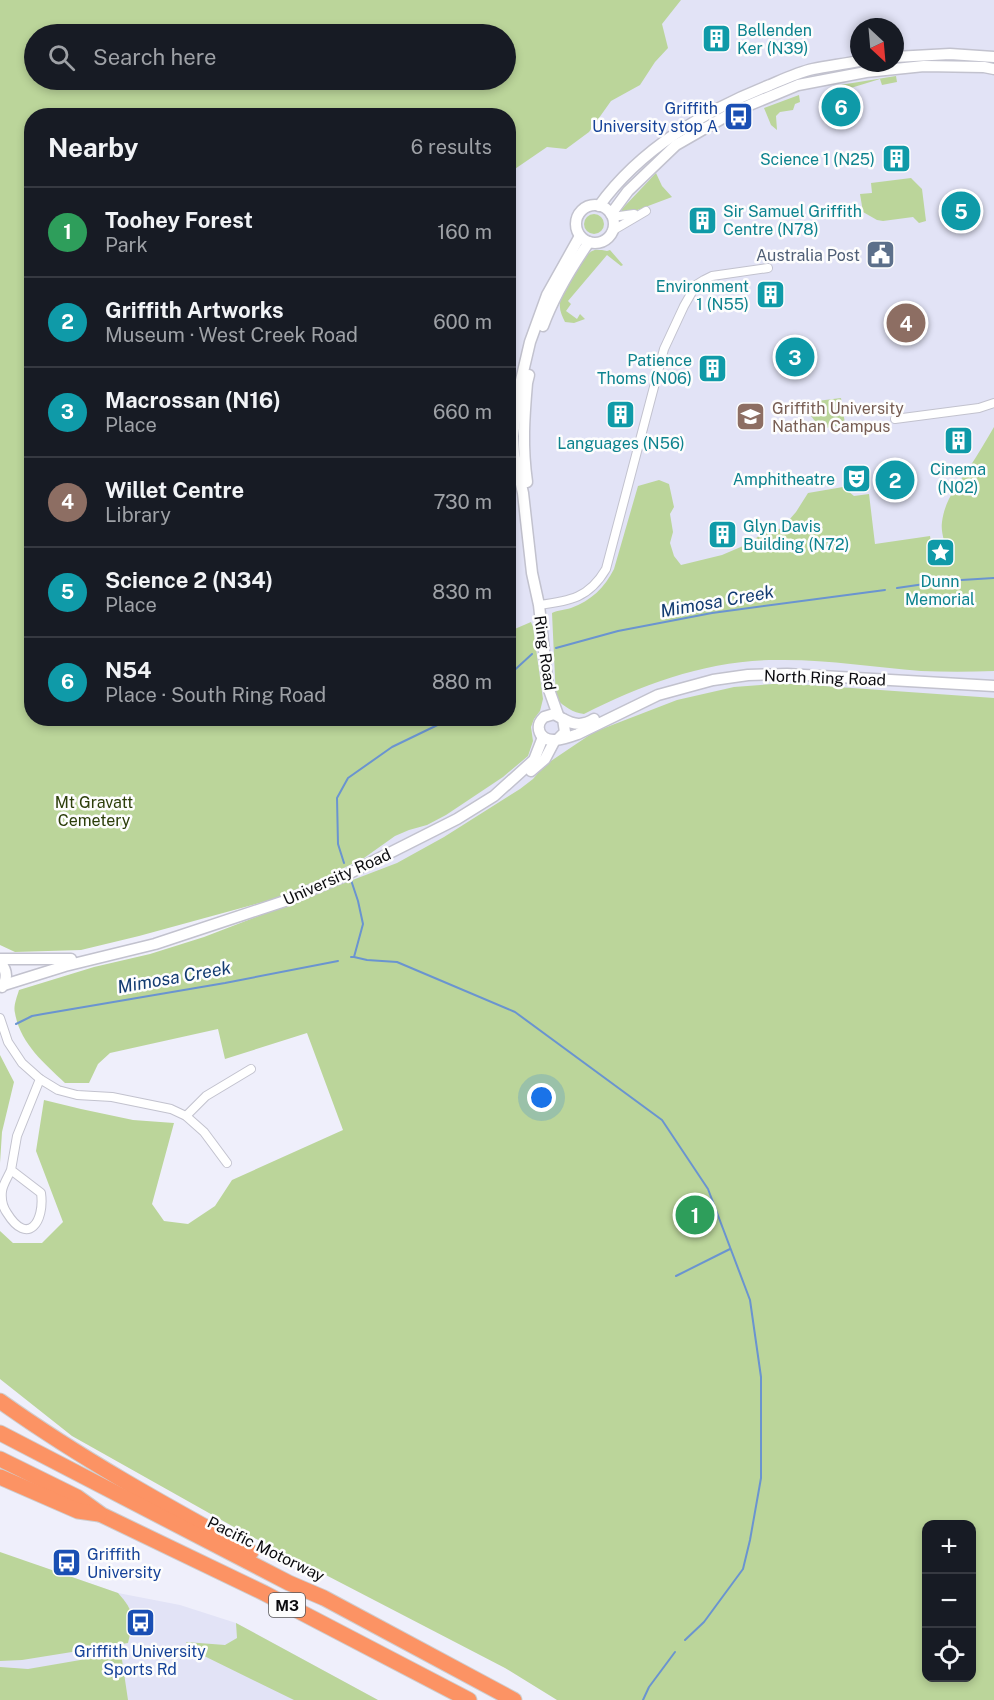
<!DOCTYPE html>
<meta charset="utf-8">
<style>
:root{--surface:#171b24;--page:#20242c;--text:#f1f3f6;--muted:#9ea1a6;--line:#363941;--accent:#aab795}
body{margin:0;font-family:"Public Sans",sans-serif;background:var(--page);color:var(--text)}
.controls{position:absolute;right:18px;bottom:18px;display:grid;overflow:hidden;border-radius:12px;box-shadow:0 3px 9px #0003}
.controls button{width:54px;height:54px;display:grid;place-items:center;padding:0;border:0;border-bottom:2px solid var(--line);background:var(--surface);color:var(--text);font:30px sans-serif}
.compass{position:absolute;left:850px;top:18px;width:54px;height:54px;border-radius:50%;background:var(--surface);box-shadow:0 3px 9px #0003;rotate:154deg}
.you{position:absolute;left:542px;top:1098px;width:21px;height:21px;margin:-15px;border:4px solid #fff;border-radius:50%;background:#1a73e8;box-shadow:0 0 0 9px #1a73e833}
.badge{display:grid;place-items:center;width:39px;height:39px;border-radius:50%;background:var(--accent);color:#fff;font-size:20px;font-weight:700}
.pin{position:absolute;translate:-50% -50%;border:3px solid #fff;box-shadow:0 2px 6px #0006}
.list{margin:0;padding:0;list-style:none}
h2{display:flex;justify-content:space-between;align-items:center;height:78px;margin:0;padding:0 24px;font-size:26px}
h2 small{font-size:20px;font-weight:400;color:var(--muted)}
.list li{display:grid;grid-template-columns:39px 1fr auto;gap:18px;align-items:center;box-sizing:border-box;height:90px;padding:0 24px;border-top:2px solid var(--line)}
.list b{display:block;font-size:22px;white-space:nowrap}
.list p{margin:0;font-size:20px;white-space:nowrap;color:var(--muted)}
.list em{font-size:20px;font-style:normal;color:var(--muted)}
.icon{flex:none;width:33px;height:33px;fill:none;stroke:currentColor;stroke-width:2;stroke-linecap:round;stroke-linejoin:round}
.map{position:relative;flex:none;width:994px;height:1700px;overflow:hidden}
.search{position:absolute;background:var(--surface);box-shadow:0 3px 9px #0003;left:24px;top:24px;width:492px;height:66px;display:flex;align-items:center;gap:15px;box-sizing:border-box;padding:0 21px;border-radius:33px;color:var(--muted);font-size:22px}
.panel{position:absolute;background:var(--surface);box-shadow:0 3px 9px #0003;left:24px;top:108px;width:492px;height:618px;border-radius:24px}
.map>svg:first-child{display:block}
.built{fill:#e2e3f6;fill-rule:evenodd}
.green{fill:#bbd59a;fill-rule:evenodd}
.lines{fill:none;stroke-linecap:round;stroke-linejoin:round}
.stream{stroke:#6a94d0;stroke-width:2}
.minor-casing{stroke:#c2c2ce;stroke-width:10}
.tertiary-casing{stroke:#c2c2ce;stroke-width:13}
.motorway-casing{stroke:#cececf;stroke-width:17}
.minor{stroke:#fff;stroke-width:8}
.tertiary{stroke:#fff;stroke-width:10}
.motorway{stroke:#fc9364;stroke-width:15}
.labels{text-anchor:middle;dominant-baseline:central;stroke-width:5;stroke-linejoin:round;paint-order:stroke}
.shield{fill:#fdfdfd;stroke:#545456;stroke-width:1.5}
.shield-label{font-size:15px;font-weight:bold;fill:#0b0b0f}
.culture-label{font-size:16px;fill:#0d838f;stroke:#fdfdfd;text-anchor:end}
.transit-label{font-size:16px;fill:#164399;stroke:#fdfdfd;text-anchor:end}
.service-label{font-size:16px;fill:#4e5e75;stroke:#fdfdfd;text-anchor:end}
.education-label{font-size:16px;fill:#785e54;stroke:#fdfdfd;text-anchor:start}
.street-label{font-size:16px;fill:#0b0b0f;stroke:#fdfdfd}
.park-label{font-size:16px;fill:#2c3e0a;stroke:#fdfdfd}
.water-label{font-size:18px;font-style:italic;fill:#123b71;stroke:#fdfdfd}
</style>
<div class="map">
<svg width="994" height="1700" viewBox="0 0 994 1700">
<rect width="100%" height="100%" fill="#efeffb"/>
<g class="built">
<path d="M29,0h965v878l-691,37 -60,-196 265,-1v-602l-2,-36v-46zM859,27h36v36h-36z"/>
<polygon points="37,1565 118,1593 180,1605 236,1623 378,1700 0,1700 0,1576"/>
</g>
<g class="green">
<path d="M0,0h681l-19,24 6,24 -13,14 -15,23 -29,16 -22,31 -23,17 -19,-2 -38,26 -1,-57h-476v602h476l1,-87h1l21,-9 2,5 10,72 -3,12 -6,8 -3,8 2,14 -5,15 -25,21 -57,38 -19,10 -18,5 -14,6 -31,22 -75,37 -150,41 -58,14 -66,2 -15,-7zM34,34h472v46h-472z"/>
<polygon points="896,76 897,82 882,85 880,79 841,91 840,85"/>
<polygon points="799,95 800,102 795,104 793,110 780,112 776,116 777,130 771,125 764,108"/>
<polygon points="656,173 662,186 672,197 632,212 621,212 622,209"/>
<polygon points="911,178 922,189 926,221 919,223 913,217 883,221 877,220 863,212 860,194 872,193 871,183"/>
<circle cx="594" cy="224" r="10"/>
<path d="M602,250l5,1 3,-1 13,15 -2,1 -14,-11 -39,46 3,3 -5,7 11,8 3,-5 5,5 -11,4 -9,-1c-3,-6 -6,-12 -5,-19 1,-10 23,-47 32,-52 4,-2 6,-1 10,-1z"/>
<polygon points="841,398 845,424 821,429 801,403"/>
<path d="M994,427v244c-24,1 -49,1 -73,0 -48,-4 -96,-12 -145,-11 -67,0 -133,24 -192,54 -11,-1 -20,-8 -28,-15l-4,-86c6,-3 12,-3 19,-5 20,-7 34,-21 43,-39l24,-83 21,-6 10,4 5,23 -4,7 3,18 -3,11 4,13 7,9 41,-10 28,-12 10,-8 22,-7 14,-16 12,-19 35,-6 11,9 15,-2 6,50 55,-8c2,9 2,21 10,25l5,-2c4,-11 -5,-23 -3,-37 3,-23 15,-36 27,-54 9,-14 17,-27 25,-41z"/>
<path d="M773,684h22l199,14v1002h-437l-52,-32 -264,-137 -169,-95 -72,-57v-148l13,12h29l21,-21 -27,-71 8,-51 37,9 52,11 41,3 -22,81 12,17 24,3 27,-18 17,-26 111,-50 -36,-97 -82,26 -7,-30 -108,24 -12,11 -9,19h-24c-21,-20 -45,-40 -50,-70 -2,-7 2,-16 4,-23l75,-23 56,-13 54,-17 193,-74 47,-26 76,-48 13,-10 12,-14 49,-33 83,-32 57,-13zM926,1524h46v154h-46z"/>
<polygon points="0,1055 14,1082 2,1132 0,1163"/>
<path d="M0,1552l118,41c17,19 16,25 10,50l-106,17 -22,1z"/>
<polygon points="236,1623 378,1700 294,1700 194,1651 186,1642 225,1645 237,1638"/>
<polygon points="121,1653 128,1700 0,1700 0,1667 28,1669"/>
</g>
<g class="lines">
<g class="stream">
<polyline points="897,588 945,581 994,578"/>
<polyline points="556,648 618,631 712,613 885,590"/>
<polyline points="508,676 532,654"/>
<polyline points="344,863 338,844 337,798 348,778 392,747 452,718"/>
<polyline points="351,880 358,901 363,924 354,957 351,957"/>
<polyline points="354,957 367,960 397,962 515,1012 662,1120 708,1189 750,1300 761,1377 761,1478 750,1540 743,1569 704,1622 685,1640"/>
<polyline points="16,1024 32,1016 43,1014 225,983 338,961"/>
<polyline points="676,1276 730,1249"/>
<polyline points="643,1700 649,1687 675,1652"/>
</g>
<defs>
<g id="minor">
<polyline points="612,217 634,214"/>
<polyline points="612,231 646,211"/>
<polyline points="895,419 979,408 994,403"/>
<path d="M539,605c31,-4 50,-7 67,-36l58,-220 20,-43 12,-21 8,-5 8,-4 56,-8"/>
<polyline points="0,1018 8,1042 22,1063 40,1079 58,1090 77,1095 112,1097 171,1109 186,1116 204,1132 227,1163"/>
<polyline points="186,1116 206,1096 251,1069"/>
<path d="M11,1170c-3,7 -8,14 -9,21 -1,9 0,15 5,22 21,34 38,8 34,-20l-30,-23 6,-34 23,-57"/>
</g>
<g id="tertiary">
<polyline points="895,57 950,54 994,57"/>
<circle cx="595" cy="224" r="19"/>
<path d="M599,206c41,-57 107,-96 171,-121 14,-6 29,-13 43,-16 15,-3 31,-5 46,-8"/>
<polyline points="611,214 628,191 676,145 735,111 798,85 866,72 924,66 984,67 994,69"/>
<path d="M543,326c11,-30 28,-58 46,-84"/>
<path d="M527,482c-5,-36 -3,-64 0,-99l2,-8"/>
<polyline points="558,715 548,687 539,605 532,573 523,493 514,454 513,436 519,389 530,342 547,295 580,236"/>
<path d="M563,719c11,6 20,7 31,0"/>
<path d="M559,738l6,-6 -2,-13 -9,-5 -10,3c-4,4 -6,7 -5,13 4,17 28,8 39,4l80,-39 55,-15 35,-5 39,-1 207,12"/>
<polyline points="531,771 545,759 555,740"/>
<polyline points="0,959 71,959"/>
<path d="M0,962c7,8 8,16 2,25"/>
<polyline points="4,985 65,966 155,944 285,901 342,877 457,819 494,796 534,760 543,737"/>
</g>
<g id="motorway">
<path d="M0,1401c80,57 165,104 251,151"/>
<polyline points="0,1433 289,1583 324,1598 514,1700"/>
<polyline points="0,1459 77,1497 102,1515 264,1593 469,1700"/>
<polyline points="0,1477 78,1511 99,1514"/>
</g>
</defs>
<use href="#minor" class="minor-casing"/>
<use href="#tertiary" class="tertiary-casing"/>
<use href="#motorway" class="motorway-casing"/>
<use href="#minor" class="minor"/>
<use href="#tertiary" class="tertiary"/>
<use href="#motorway" class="motorway"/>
</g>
<defs>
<symbol id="building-square" viewBox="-11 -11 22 22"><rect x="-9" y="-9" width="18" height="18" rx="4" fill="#0f9aa8" stroke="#fdfdfd"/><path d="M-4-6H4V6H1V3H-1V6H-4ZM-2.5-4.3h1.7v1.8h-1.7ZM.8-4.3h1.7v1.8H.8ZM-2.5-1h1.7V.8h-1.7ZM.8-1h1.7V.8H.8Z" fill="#fff"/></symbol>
<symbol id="bus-square" viewBox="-11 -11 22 22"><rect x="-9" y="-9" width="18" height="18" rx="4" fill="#1a4fb4" stroke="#fdfdfd"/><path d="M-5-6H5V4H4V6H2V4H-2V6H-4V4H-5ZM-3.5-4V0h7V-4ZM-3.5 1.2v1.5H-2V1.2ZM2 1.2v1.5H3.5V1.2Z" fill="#fff"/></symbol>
<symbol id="civic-square" viewBox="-11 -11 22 22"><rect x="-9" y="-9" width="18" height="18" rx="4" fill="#5c6f8a" stroke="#fdfdfd"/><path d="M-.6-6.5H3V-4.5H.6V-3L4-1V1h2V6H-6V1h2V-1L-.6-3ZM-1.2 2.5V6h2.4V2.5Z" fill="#fff"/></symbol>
<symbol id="university-square" viewBox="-11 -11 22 22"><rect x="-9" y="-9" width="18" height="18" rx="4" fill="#8d6e63" stroke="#fdfdfd"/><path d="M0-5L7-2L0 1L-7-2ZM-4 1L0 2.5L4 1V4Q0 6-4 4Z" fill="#fff"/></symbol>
<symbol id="theatre-square" viewBox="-11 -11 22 22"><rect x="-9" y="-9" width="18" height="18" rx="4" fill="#0f9aa8" stroke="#fdfdfd"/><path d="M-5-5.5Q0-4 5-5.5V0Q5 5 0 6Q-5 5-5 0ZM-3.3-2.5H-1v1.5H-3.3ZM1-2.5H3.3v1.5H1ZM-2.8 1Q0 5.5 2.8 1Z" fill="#fff"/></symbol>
<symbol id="sight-square" viewBox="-11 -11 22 22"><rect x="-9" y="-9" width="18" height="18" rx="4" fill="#0f9aa8" stroke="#fdfdfd"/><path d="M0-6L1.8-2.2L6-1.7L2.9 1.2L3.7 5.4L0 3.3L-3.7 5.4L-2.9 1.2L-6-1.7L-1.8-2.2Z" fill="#fff"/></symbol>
</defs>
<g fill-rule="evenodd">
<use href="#building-square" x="700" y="22" width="33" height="33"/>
<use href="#bus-square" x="722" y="100" width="33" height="33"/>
<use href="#building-square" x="880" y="142" width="33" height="33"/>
<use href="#building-square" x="686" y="204" width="33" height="33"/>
<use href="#civic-square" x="864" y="238" width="33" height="33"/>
<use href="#building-square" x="754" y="278" width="33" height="33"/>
<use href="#building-square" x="696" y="352" width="33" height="33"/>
<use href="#building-square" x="604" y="398" width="33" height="33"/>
<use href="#university-square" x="734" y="400" width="33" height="33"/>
<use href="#building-square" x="942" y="424" width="33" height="33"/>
<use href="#theatre-square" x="840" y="462" width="33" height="33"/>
<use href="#building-square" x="706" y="518" width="33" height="33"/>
<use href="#sight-square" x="924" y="536" width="33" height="33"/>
<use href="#bus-square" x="50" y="1546" width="33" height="33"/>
<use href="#bus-square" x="124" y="1606" width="33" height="33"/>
</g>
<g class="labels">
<rect class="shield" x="269" y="1593" width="36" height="24" rx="4.5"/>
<g class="shield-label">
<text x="287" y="1605">M3</text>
</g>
<g class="culture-label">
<text x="737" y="30" text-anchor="start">Bellenden<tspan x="737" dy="18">Ker (N39)</tspan></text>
<text x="875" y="159">Science 1 (N25)</text>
<text x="723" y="211" text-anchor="start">Sir Samuel Griffith<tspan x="723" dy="18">Centre (N78)</tspan></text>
<text x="749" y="286">Environment<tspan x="749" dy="18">1 (N55)</tspan></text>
<text x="692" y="360">Patience<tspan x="692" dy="18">Thoms (N06)</tspan></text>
<text x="621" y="443" text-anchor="middle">Languages (N56)</text>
<text x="958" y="469" text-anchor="middle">Cinema<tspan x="958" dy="18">(N02)</tspan></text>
<text x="835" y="479">Amphitheatre</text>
<text x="743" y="526" text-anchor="start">Glyn Davis<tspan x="743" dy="18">Building (N72)</tspan></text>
<text x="940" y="581" text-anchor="middle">Dunn<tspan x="940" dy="18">Memorial</tspan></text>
</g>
<g class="transit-label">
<text x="718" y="108">Griffith<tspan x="718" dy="18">University stop A</tspan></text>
<text x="87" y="1554" text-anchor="start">Griffith<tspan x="87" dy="18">University</tspan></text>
<text x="140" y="1651" text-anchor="middle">Griffith University<tspan x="140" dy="18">Sports Rd</tspan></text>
</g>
<g class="service-label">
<text x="860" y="255">Australia Post</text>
</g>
<g class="education-label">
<text x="772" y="408">Griffith University<tspan x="772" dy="18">Nathan Campus</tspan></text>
</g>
<g class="street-label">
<text transform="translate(545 653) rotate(82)">Ring Road</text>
<text transform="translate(825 678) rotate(2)">North Ring Road</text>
<text transform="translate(337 877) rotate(-24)">University Road</text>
<text transform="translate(266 1549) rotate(26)">Pacific Motorway</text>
</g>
<g class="park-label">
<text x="94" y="802">Mt Gravatt<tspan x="94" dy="18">Cemetery</tspan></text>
</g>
<g class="water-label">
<text transform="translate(717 601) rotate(-10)">Mimosa Creek</text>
<text transform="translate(174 977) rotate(-10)">Mimosa Creek</text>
</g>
</g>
</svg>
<div class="controls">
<button>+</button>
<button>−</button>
<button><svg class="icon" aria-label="locate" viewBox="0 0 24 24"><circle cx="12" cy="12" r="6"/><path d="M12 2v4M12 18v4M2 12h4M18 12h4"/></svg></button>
</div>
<svg class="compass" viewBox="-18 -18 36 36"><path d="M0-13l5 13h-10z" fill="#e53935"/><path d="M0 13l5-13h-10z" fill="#9ea1a6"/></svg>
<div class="you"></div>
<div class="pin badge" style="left:695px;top:1215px;background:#2e9e5b">1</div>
<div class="pin badge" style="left:895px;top:480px;background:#0f9aa8">2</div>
<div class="pin badge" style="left:795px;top:357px;background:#0f9aa8">3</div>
<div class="pin badge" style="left:906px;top:323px;background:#8d6e63">4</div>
<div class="pin badge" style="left:961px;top:211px;background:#0f9aa8">5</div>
<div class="pin badge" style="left:841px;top:107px;background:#0f9aa8">6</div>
<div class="search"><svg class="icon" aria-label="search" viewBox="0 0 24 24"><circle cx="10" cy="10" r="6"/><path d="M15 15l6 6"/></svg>Search here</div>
<section class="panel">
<h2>Nearby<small>6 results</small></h2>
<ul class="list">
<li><span class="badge" style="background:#2e9e5b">1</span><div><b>Toohey Forest</b><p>Park</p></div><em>160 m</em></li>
<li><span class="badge" style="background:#0f9aa8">2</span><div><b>Griffith Artworks</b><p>Museum · West Creek Road</p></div><em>600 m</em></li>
<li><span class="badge" style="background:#0f9aa8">3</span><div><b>Macrossan (N16)</b><p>Place</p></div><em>660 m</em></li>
<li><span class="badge" style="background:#8d6e63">4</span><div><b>Willet Centre</b><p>Library</p></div><em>730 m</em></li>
<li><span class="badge" style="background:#0f9aa8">5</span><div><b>Science 2 (N34)</b><p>Place</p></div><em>830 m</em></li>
<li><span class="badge" style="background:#0f9aa8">6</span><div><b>N54</b><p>Place · South Ring Road</p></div><em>880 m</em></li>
</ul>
</section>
</div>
